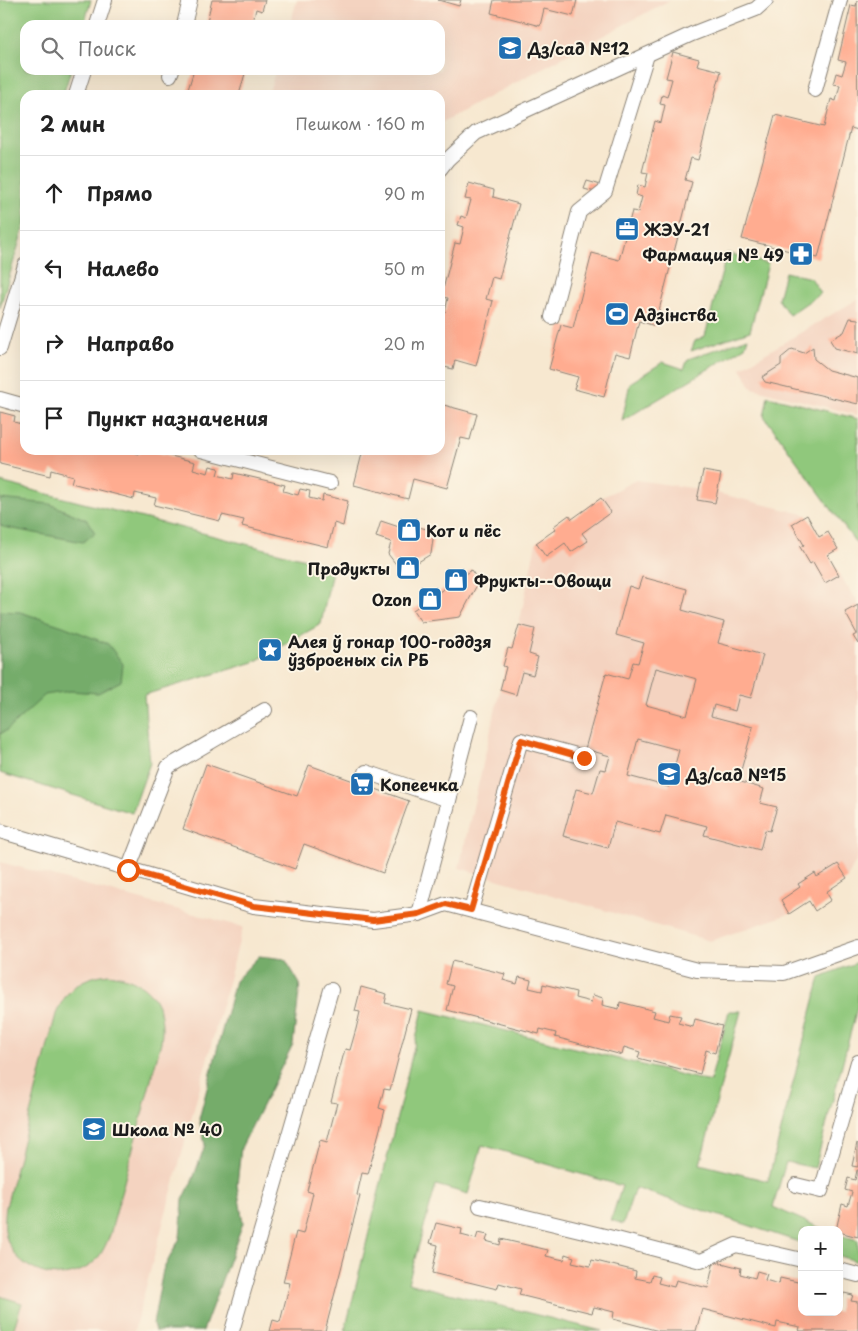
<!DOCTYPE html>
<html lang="ru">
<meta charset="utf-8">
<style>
:root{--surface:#fff;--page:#f6f6f6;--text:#222;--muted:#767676;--line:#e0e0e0}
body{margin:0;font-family:"Playpen Sans",sans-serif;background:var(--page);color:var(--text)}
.controls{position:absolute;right:15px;bottom:15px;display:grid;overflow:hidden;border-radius:10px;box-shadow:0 5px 20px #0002}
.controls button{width:45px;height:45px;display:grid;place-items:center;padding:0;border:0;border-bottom:1px solid var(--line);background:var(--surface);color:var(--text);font:25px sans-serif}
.stop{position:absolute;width:15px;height:15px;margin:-11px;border:4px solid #ea580c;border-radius:50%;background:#fff}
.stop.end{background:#ea580c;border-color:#fff;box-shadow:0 1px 5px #0008}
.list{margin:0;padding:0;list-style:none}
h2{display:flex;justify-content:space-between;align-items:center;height:65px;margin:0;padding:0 20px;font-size:21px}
h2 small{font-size:16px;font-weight:400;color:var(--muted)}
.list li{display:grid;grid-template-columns:32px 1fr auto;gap:15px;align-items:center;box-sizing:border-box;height:75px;padding:0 20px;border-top:1px solid var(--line)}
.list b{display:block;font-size:19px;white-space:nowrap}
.list em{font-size:16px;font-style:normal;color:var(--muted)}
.icon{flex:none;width:28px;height:28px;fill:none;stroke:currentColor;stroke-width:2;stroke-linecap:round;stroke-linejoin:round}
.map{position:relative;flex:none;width:858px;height:1331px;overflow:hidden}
.search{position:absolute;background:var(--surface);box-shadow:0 5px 20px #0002;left:20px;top:20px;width:425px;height:55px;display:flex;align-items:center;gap:12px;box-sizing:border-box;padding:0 18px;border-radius:15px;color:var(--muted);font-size:19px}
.panel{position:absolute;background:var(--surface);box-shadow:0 5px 20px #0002;left:20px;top:90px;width:425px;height:365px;border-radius:15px}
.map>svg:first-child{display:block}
.built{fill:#f4d3c0}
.green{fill:#90c87b;stroke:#56724c}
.forest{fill:#74ac6b;stroke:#486444}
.building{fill:#ffac90;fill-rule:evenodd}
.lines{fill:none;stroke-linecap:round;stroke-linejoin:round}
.service-casing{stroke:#8a8276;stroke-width:16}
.service{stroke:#fff;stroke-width:14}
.route{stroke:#ea580c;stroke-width:6}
.labels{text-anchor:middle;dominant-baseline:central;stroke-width:4;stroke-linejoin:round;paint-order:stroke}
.poi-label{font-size:16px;font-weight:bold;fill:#1c1c1c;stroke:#fcf5e5;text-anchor:start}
</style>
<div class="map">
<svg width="858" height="1331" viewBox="0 0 858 1331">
<rect width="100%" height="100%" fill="#fcf5e5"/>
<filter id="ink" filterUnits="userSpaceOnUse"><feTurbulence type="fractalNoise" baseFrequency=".02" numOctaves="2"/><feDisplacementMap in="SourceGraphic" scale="10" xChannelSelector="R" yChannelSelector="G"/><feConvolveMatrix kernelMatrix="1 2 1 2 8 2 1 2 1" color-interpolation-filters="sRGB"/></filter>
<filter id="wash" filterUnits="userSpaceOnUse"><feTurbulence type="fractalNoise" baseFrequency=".0096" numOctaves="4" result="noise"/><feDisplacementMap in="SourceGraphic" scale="20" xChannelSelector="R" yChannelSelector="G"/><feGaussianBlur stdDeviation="1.12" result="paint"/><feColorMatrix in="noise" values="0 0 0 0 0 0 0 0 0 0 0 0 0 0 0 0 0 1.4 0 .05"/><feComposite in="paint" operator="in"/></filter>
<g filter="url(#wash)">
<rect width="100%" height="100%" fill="#f7e8d0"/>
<g class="built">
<polygon points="297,0 670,0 440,123 440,95 268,95 276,70 440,70 440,25 290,25"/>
<polygon points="858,299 858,415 752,388 741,368"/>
<polygon points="703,471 721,474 717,493 807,515 819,537 828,532 838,549 828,555 839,575 858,601 858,858 847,878 826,892 831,900 815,911 809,901 789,914 710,941 459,868 500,690 506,668 503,666 508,648 512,648 519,625 536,543 556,530 554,526 569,515 572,519 601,498 636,480 699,489"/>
<polygon points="0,862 243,927 134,1331 0,1331"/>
</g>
<g class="green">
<polygon points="0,0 91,0 84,25 25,25 25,70 71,70 63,95 25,95 25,223 0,308"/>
<polygon points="727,253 768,264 750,331 691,351 695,341 705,336"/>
<polygon points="785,272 811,278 821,293 789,315 778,299"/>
<polygon points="748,338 745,347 622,421 630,383 663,362 684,369 688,359"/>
<polygon points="768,396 858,419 858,546 764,416"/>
<polygon points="0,482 333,566 321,624 254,662 144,695 150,763 132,813 0,773"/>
<polygon points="858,962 858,1004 815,1168 786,1162 773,1207 825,1230 802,1230 802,1243 635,1188 623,1224 611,1220 622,1186 482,1145 468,1194 436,1185 408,1283 602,1331 345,1331 423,1010 710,1082 729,1011 741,1011 700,1164 768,1181 820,977"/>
<path d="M109,974c39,5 58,29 52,68l-51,193c-4,9 -7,17 -13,24 -24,26 -69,19 -86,-11 -8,-13 -7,-27 -5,-41l50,-193c11,-26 25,-37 53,-40z"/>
<polygon points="839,1235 858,1240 858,1262 839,1256"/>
<polygon points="0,1296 22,1303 13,1331 0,1331"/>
</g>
<g class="forest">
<polygon points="0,499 50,504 87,520 95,533 83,542 3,527 0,524"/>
<polygon points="0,611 20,612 63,626 108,644 123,664 121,681 98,693 70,691 45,695 6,731 0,734"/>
<polygon points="259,956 285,959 300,984 293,1044 241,1148 237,1185 243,1223 203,1331 155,1331 153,1324 163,1270 180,1238 183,1200 193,1179 205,1145 199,1119 235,981"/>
</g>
<g id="blocks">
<g class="building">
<polygon points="212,0 265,0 262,11 256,9 252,25 212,25 212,22 207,21"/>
<polygon points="438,0 461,0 459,6"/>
<polygon points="494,0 577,0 573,16 544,9 540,26 491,13"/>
<polygon points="857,1 858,130 851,128 818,258 742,239 775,115 824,127 831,99 836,101 840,85 833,84 836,73 842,75 846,62 838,60 851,5 856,6"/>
<polygon points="673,52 699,59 697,65 721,71 698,160 691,158 685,180 692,182 655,326 639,321 630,357 615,353 604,397 574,389 578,377 549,369 561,325 573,328 592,253 619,260 632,211 638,212 642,197 636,195 638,185 645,187 648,173 642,172 655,121 661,123 665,105 660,104 662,95 667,97 672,79 666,78"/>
<polygon points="194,70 246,70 239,95 227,95 216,92 216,95 194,95 187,93"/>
<polygon points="587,181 601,185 599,193 584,189"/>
<polygon points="469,183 494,190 493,197 519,204 499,279 492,277 486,299 493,301 476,366 455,360 453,369 440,366 440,330 442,322 440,321 440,310 445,312 448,298 441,297 455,243 460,244 464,227 458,225 461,216 466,218 471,200 465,199"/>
<polygon points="850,318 858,319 858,354 835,348 830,340 844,332"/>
<polygon points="813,347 814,359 828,370 858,378 858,404 765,382 762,377 781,365 781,358 792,349 804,353"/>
<polygon points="440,404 477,414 470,440 461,438 447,488 413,479 408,499 354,485 363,450 440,450"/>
<polygon points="0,412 15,416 14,422 25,425 25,450 124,450 139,454 140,450 147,450 195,462 193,469 208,473 210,466 214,467 219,468 217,475 233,479 234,473 285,485 283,491 298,495 300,489 310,491 309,498 322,501 323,495 348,501 343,526 334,523 328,547 242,526 244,520 222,515 220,521 154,505 156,498 135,493 134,499 71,483 73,476 51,470 50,476 0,464"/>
<polygon points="703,471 721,474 715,503 697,500"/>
<polygon points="601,498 611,512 582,533 588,541 571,552 565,543 546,557 536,543 556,529 554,526 569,515 572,519"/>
<polygon points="807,515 819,537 828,532 838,549 828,555 839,575 825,583 813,562 810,564 800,547 804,545 792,524"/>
<polygon points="381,521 417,533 419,527 434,531 431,554 402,572 388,554 391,542 376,537"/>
<polygon points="471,570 479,581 460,617 421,622 413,610"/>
<path d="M642,577l45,12 -5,21 42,12 -6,21 45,12 -12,43 -12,-3 -4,16 -21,-6 -3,11 42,11 -15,54 26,8 -4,14 17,4 -7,24 -5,-1 -5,20 -56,-15 3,-9 -41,-11 -6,19 -45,-12 -7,26 -45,-12 13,-47 17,4 7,-24 6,1 4,-14 -25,-7 21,-76 22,6 5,-17 5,1 6,-20 -28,-8 13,-49 9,3zM656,668l41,11 -10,37 -41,-11zM638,739l41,11 -10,37 -41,-11z"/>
<polygon points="858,605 858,644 853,636 857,634 845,612"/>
<polygon points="519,625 535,629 529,654 538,657 533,675 522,672 516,695 500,690 506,667 503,666 508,648 512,649"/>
<polygon points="206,764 297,796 309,765 409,801 383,873 304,844 295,869 183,829"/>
<polygon points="838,864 847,878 826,892 831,900 815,911 809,901 789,914 781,900 800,887 798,884 815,873 817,877"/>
<polygon points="452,961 505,974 503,980 517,984 519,977 531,980 529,988 542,991 543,984 576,992 575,998 591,1002 593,995 603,998 602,1005 619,1009 620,1002 655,1011 653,1017 668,1021 670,1014 675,1015 681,1016 678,1023 693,1027 695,1019 722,1026 715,1053 706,1050 700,1074 638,1058 640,1052 624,1047 622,1055 555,1037 556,1033 540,1029 539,1034 447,1010 453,986 446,984"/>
<polygon points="361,987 387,994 385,1003 411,1009 390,1090 384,1089 379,1108 385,1110 368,1174 362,1173 357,1195 360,1196 325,1331 270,1331 273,1320 280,1322 290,1283 283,1282 296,1232 303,1234 313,1193 307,1191 320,1140 327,1142 332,1122 337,1103 331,1102 345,1049 350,1050 356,1029 360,1012 355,1011"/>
<polygon points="857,1143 858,1144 858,1167 852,1166"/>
<polygon points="857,1170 858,1170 858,1237 839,1232 839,1230 836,1230 842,1204 848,1206 852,1192 845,1190 848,1178 855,1180"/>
<polygon points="436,1223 462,1229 461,1235 476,1239 478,1233 488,1235 486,1241 500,1245 501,1239 548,1250 546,1256 564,1260 565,1254 574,1257 572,1262 590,1266 592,1260 636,1271 635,1278 650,1281 652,1275 660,1277 658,1283 674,1287 676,1280 708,1288 714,1261 741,1268 740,1274 755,1278 757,1271 767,1274 765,1280 779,1284 780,1278 802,1283 802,1312 839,1312 839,1298 842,1299 844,1293 853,1295 851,1301 858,1302 858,1331 799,1331 800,1327 777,1322 776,1328 702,1309 696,1331 659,1331 613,1319 614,1312 594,1307 592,1313 519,1295 521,1289 499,1283 497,1289 432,1273 438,1245 430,1243"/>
</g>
</g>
</g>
<g filter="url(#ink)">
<use href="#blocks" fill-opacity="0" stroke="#8a8276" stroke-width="1"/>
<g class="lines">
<defs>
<g id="service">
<polyline points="97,25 105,0"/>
<polyline points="184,25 190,0"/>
<polyline points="170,75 172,70"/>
<polyline points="815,90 840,0"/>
<polyline points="76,95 84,70"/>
<polyline points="440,169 447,160 476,133 692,34 756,9 766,0"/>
<polyline points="552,317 579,212 605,191 647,55"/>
<polyline points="0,348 25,265"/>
<polyline points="0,399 25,406"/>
<polyline points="201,450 330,483"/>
<polyline points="366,772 449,800"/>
<polyline points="0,831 254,906 373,920 419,914 446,904 697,970 784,973 858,947"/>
<polyline points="128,870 168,767 265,710"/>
<polyline points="471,910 521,740 584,757"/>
<polyline points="419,914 471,717"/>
<polyline points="796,1185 821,1191 858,1062"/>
<polyline points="480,1206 613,1238 701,1261 736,1245 802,1260"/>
<polyline points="839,1270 858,1275"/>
<polyline points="232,1331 331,990"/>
</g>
</defs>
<use href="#service" class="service-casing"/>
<use href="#service" class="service"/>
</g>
</g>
<g class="lines" filter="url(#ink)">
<polyline class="route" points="128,870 254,906 373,920 419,914 446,904 471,910 521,740 584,758"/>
</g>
<defs>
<symbol id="school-square" viewBox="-11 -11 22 22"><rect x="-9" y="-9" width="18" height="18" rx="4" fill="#1f6fb2" stroke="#fcf5e5"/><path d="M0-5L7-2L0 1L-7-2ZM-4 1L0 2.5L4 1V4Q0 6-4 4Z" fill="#fff"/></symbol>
<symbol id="office-square" viewBox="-11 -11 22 22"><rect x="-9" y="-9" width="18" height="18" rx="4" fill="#1f6fb2" stroke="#fcf5e5"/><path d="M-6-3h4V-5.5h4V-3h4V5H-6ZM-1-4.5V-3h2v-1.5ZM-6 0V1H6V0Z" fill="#fff"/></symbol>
<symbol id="pharmacy-square" viewBox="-11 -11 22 22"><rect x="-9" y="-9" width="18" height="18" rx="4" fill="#1f6fb2" stroke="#fcf5e5"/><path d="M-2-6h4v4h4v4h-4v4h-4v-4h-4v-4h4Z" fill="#fff"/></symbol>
<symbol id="stadium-square" viewBox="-11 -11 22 22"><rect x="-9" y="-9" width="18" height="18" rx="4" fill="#1f6fb2" stroke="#fcf5e5"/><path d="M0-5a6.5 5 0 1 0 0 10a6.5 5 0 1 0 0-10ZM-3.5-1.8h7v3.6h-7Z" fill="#fff"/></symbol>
<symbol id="shop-square" viewBox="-11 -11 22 22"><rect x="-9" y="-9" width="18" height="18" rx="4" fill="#1f6fb2" stroke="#fcf5e5"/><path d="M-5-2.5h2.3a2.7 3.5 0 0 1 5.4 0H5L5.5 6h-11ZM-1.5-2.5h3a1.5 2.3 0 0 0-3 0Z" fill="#fff"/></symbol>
<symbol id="sight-square" viewBox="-11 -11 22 22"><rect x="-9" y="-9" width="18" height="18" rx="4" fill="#1f6fb2" stroke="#fcf5e5"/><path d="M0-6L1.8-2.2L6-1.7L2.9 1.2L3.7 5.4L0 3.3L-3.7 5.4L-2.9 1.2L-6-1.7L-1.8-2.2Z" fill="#fff"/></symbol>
<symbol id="supermarket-square" viewBox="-11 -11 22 22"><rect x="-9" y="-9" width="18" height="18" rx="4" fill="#1f6fb2" stroke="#fcf5e5"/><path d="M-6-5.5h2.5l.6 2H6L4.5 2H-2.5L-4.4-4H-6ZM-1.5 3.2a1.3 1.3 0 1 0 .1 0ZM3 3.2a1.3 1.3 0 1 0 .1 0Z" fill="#fff"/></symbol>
</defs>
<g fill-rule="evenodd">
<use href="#school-square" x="496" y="34" width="28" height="28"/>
<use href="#office-square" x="613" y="215" width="28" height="28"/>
<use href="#pharmacy-square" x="787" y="240" width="28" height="28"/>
<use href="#stadium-square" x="603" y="300" width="28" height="28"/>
<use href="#shop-square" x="395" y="516" width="28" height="28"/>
<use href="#shop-square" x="394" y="554" width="28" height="28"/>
<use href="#shop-square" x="442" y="566" width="28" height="28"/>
<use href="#shop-square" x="416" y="585" width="28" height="28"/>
<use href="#sight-square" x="256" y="636" width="28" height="28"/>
<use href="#school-square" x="655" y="760" width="28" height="28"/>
<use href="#supermarket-square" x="348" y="770" width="28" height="28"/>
<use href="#school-square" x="80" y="1115" width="28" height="28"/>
</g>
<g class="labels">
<g class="poi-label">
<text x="528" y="48">Дз/сад №12</text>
<text x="644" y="229">ЖЭУ-21</text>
<text x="784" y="254" text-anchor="end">Фармация № 49</text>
<text x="634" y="314">Адзінства</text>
<text x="426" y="530">Кот и пёс</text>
<text x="390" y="568" text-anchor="end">Продукты</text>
<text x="474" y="580">Фрукты--Овощи</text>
<text x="412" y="599" text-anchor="end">Ozon</text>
<text x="288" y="641">Алея ў гонар 100-годдзя<tspan x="288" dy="18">ўзброеных сіл РБ</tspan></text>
<text x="686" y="774">Дз/сад №15</text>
<text x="380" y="784">Копеечка</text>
<text x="112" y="1129">Школа № 40</text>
</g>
</g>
</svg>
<div class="controls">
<button>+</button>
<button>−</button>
</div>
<div class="stop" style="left:128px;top:870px"></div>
<div class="stop end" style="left:584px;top:758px"></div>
<div class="search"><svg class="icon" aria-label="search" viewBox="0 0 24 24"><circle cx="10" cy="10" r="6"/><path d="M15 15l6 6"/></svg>Поиск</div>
<section class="panel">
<h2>2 мин<small>Пешком · 160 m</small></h2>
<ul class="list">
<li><svg class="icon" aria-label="ahead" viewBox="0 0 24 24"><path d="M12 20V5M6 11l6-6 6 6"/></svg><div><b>Прямо</b></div><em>90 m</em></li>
<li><svg class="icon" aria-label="left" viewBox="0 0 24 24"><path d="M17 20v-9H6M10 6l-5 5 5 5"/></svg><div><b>Налево</b></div><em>50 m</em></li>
<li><svg class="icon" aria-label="right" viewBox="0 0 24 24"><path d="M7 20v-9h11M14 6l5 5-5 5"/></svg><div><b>Направо</b></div><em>20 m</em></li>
<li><svg class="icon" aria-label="arrive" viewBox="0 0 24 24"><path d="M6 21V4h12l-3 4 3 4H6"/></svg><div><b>Пункт назначения</b></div></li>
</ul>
</section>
</div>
